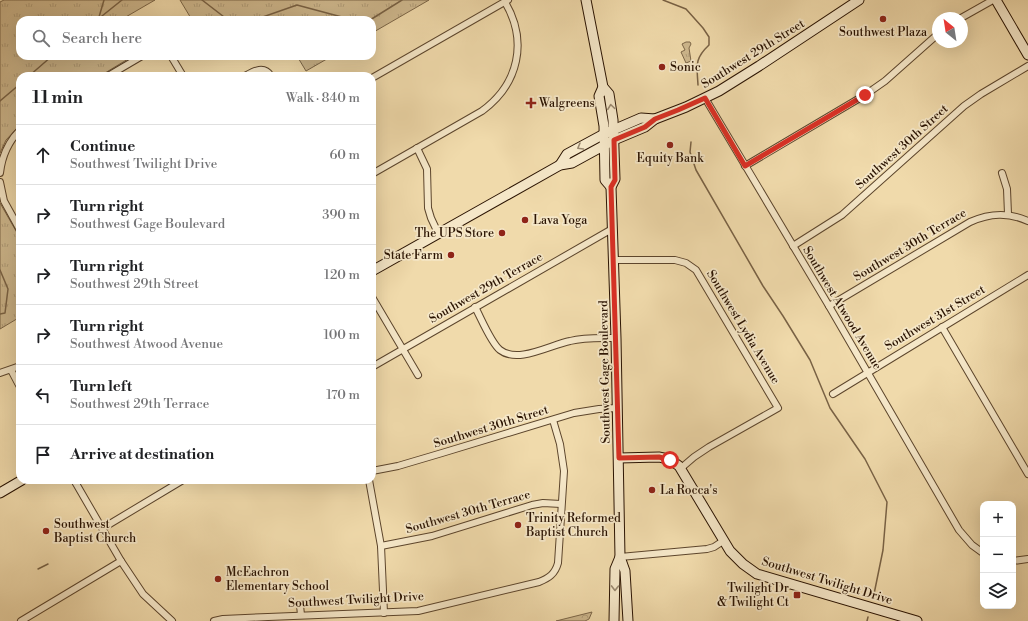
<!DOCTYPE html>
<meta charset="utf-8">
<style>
:root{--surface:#fff;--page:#f2f2f2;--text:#202124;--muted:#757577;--line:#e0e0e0}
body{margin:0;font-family:"Libre Bodoni",serif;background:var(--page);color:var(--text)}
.controls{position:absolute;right:12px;bottom:12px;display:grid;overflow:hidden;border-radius:8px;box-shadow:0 4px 16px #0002}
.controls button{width:36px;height:36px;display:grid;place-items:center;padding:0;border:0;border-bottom:1px solid var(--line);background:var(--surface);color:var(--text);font:20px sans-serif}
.compass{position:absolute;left:932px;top:12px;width:36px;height:36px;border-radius:50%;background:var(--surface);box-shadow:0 4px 16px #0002;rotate:330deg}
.stop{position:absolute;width:12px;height:12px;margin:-9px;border:3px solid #d93025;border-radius:50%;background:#fff}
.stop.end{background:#d93025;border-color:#fff;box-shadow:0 1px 4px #0008}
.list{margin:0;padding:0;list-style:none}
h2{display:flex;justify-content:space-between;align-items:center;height:52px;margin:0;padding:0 16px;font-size:17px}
h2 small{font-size:13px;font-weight:400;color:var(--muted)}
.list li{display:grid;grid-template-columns:26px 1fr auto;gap:12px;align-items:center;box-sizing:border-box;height:60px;padding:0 16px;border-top:1px solid var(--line)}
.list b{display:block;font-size:15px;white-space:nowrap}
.list p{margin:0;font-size:13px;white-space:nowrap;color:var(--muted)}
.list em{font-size:13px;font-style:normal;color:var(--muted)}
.icon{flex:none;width:22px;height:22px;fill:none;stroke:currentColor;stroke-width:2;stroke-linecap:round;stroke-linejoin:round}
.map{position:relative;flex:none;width:1028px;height:621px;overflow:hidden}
.search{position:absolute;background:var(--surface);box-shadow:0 4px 16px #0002;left:16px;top:16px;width:360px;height:44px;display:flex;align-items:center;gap:10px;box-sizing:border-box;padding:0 14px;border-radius:12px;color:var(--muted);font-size:15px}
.panel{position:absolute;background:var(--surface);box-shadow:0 4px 16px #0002;left:16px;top:72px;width:360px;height:412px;border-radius:12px}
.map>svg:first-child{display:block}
.grass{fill:url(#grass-tufts);stroke:#7c6648}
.forest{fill:url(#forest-crowns);stroke:#7c6648}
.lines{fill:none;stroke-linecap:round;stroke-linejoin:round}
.stream{stroke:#796245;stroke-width:1.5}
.street-casing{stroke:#5c452c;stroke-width:8}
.secondary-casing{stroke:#2a1302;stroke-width:11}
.street{stroke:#f5e7c8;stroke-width:6}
.secondary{stroke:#f5e7c8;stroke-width:9}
.oneway{stroke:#9a886f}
.route{stroke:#d93025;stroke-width:5}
.poi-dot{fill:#8f2418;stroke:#f5e7c8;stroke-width:1.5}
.labels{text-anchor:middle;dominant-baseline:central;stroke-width:3.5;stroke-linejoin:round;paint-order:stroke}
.poi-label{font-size:12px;fill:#2a1302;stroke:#f5e7c8;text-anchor:start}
.street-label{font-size:12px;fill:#2a1302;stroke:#f5e7c8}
</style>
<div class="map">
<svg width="1028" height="621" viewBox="0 0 1028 621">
<defs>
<pattern id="grass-tufts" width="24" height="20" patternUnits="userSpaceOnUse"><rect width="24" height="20" fill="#ceb88e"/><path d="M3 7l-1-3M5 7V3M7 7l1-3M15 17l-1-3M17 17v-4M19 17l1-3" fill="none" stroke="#b19d79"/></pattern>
<pattern id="forest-crowns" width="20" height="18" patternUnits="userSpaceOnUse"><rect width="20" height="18" fill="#ceb88e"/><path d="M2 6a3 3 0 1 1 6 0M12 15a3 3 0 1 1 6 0" fill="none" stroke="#b19d79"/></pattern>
</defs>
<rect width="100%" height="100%" fill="#f0daab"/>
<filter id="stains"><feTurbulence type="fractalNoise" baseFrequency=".005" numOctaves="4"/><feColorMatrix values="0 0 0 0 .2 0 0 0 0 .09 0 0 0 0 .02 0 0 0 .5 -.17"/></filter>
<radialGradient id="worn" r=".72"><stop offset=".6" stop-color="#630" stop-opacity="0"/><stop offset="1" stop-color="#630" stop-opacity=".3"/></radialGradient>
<g class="grass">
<polygon points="4,0 155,0 124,18 125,20 20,20 20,56 133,56 100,76 20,76 20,125 6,140 0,153 0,2"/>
<polygon points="180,0 429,0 372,33 372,20 192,20"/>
<polygon points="686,42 690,42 691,44 689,48 691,61 686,63 681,52 685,50 682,44"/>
<polygon points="297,56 332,56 306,71"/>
<polygon points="0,203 20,238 20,317 0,329"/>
</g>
<polygon class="forest" points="592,612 589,619 585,621 556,621"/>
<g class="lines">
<g class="stream">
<polyline points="202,0 228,20"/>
<path d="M663,0l23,9 17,19 6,9v8c-15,14 -12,21 -11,40"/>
<polyline points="99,17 104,0"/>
<polyline points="97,20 122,0"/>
<polyline points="254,20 297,5 353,20"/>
<polyline points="370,20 402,0"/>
<polyline points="29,76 52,56"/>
<polyline points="0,101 20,84"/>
<polyline points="691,142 690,152 696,170 763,286 783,316 810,360 830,408 865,459 887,502 883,550 873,599"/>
<polyline points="0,270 8,289 5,313 0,314"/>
<polyline points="38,569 48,564"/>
<polyline points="867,621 868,617"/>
</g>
<defs>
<g id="street">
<polyline points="961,18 993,0"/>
<polyline points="171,56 183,76"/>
<polyline points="108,76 142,56"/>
<path d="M245,76c9,-5 19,-11 26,0"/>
<polyline points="372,78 508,0"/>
<polyline points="705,98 829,306 959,530 972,545 983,553"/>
<polyline points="417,148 427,169 428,208 431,218 438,233"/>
<polyline points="745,166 865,95 885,81 938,34"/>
<path d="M0,173c2,-17 8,-31 20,-43"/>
<polyline points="1002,173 1007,189 1008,214"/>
<path d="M372,174l110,-63c37,-27 46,-70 23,-109"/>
<polyline points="0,182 4,201 20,230"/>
<polyline points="793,246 842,215 964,106 981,94 1028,66"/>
<polyline points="613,260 675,260 686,263 696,270 778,408 709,447 694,457 680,469"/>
<polyline points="372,297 418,375"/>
<path d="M829,306l141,-84c20,-9 38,-10 58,-1"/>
<path d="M475,307c6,11 16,36 25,43 18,14 50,-5 70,-9 15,-4 31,-3 46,-3"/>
<polyline points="942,327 1028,474"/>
<polyline points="372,367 612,229"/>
<polyline points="11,370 20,387"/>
<polyline points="0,373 20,366"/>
<polyline points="833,394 1028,275"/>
<polyline points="372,471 398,466 442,453 574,413 599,409 617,408"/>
<polyline points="74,480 121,561 143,594 172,621"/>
<polyline points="369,480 381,546 384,613"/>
<polyline points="103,528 183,480"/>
<polyline points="381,546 432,536 532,505 543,503 561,504"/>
<polyline points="620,557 707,549 714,547 723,541"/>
<polyline points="1013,561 1028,559"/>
<polyline points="300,605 301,615"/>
<polyline points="21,621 121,561"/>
<path d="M214,621l9,-2 45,-2 150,-6 121,-29c10,-4 16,-8 19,-19l6,-92 -4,-27 -7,-24"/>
</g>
<g id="secondary">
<polyline points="586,0 603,87 609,94 613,120 615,179 611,187 616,338 620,557 625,571 628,621"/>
<polyline points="996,0 1028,55"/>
<polyline points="603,87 599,96 604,126 605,180 611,187"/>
<polyline points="560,165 567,154 604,134 641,118 655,119"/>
<polyline points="372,271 560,165 572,163 614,140 645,127 655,119 686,107 719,91 759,66 859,0"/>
<path d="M619,458l40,-1c8,1 14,4 20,9l51,85 13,13 14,10 160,47"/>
<polyline points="0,493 22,480"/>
<polyline points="614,621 615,569 620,557"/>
</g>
</defs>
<use href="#street" class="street-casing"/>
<use href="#secondary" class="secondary-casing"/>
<use href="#street" class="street"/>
<use href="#secondary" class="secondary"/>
</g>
<defs><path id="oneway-chevron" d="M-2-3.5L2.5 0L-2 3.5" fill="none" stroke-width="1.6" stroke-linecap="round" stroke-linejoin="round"/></defs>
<g class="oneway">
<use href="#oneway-chevron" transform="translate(611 107) rotate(-98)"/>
<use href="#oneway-chevron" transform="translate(580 147) rotate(150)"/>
<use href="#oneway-chevron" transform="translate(615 588) rotate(91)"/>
</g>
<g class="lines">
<polyline class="route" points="670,460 659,457 619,458 611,187 615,180 614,140 645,127 655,119 678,110 705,98 745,166 865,95"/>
</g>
<g class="poi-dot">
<circle cx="883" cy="19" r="4"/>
<circle cx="662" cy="67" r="4"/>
<path d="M529 97h4v4h4v4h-4v4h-4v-4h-4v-4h4z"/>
<circle cx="670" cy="145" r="4"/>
<circle cx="525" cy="220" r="4"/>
<circle cx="502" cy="233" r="4"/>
<circle cx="451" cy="255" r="4"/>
<circle cx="652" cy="490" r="4"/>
<circle cx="518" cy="525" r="4"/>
<circle cx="46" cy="531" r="4"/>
<circle cx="218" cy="579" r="4"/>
<rect x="793" y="591" width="8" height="8" rx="2"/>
</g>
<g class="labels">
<g class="poi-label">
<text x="883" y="32" text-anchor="middle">Southwest Plaza</text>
<text x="670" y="67">Sonic</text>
<text x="539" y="103">Walgreens</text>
<text x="670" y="158" text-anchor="middle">Equity Bank</text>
<text x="533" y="220">Lava Yoga</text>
<text x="494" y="233" text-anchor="end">The UPS Store</text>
<text x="443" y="255" text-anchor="end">State Farm</text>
<text x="660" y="490">La Rocca's</text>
<text x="526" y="518">Trinity Reformed<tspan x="526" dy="14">Baptist Church</tspan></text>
<text x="54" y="524">Southwest<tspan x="54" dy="14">Baptist Church</tspan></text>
<text x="226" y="572">McEachron<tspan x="226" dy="14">Elementary School</tspan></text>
<text x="789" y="588" text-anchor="end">Twilight Dr<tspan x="789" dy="14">&amp; Twilight Ct</tspan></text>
</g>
<g class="street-label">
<text transform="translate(753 54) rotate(-32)">Southwest 29th Street</text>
<text transform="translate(902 147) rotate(-42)">Southwest 30th Street</text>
<text transform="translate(910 245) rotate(-31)">Southwest 30th Terrace</text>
<text transform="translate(486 288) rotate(-30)">Southwest 29th Terrace</text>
<text transform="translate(842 308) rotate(59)">Southwest Atwood Avenue</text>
<text transform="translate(935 318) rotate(-31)">Southwest 31st Street</text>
<text transform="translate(743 327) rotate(59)">Southwest Lydia Avenue</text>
<text transform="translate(605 372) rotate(-91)">Southwest Gage Boulevard</text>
<text transform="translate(491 427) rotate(-17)">Southwest 30th Street</text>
<text transform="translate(468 512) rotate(-16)">Southwest 30th Terrace</text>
<text transform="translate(827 581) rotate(17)">Southwest Twilight Drive</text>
<text transform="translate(356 600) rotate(-3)">Southwest Twilight Drive</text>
</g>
</g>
<rect width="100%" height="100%" filter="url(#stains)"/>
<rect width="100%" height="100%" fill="url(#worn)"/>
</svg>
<div class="controls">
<button>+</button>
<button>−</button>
<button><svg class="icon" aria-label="layers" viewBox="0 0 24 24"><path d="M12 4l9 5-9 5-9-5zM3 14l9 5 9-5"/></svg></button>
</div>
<svg class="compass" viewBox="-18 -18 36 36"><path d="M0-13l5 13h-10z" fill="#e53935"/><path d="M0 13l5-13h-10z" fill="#757577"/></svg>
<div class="stop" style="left:670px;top:460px"></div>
<div class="stop end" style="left:865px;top:95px"></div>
<div class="search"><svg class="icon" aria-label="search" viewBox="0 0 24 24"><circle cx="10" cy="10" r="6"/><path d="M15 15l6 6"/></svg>Search here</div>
<section class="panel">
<h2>11 min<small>Walk · 840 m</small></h2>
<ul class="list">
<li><svg class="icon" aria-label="ahead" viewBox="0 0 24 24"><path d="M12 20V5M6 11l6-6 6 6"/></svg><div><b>Continue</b><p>Southwest Twilight Drive</p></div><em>60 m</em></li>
<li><svg class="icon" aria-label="right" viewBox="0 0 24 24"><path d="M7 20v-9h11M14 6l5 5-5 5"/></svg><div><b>Turn right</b><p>Southwest Gage Boulevard</p></div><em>390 m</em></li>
<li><svg class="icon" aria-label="right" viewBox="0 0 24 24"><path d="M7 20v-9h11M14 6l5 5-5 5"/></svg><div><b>Turn right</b><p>Southwest 29th Street</p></div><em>120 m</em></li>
<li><svg class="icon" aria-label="right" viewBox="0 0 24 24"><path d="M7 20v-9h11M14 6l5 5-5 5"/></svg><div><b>Turn right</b><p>Southwest Atwood Avenue</p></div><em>100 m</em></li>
<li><svg class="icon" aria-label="left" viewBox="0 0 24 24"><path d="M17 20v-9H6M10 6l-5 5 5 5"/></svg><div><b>Turn left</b><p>Southwest 29th Terrace</p></div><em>170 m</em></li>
<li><svg class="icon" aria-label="arrive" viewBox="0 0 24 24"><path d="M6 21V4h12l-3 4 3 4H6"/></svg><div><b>Arrive at destination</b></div></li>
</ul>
</section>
</div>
